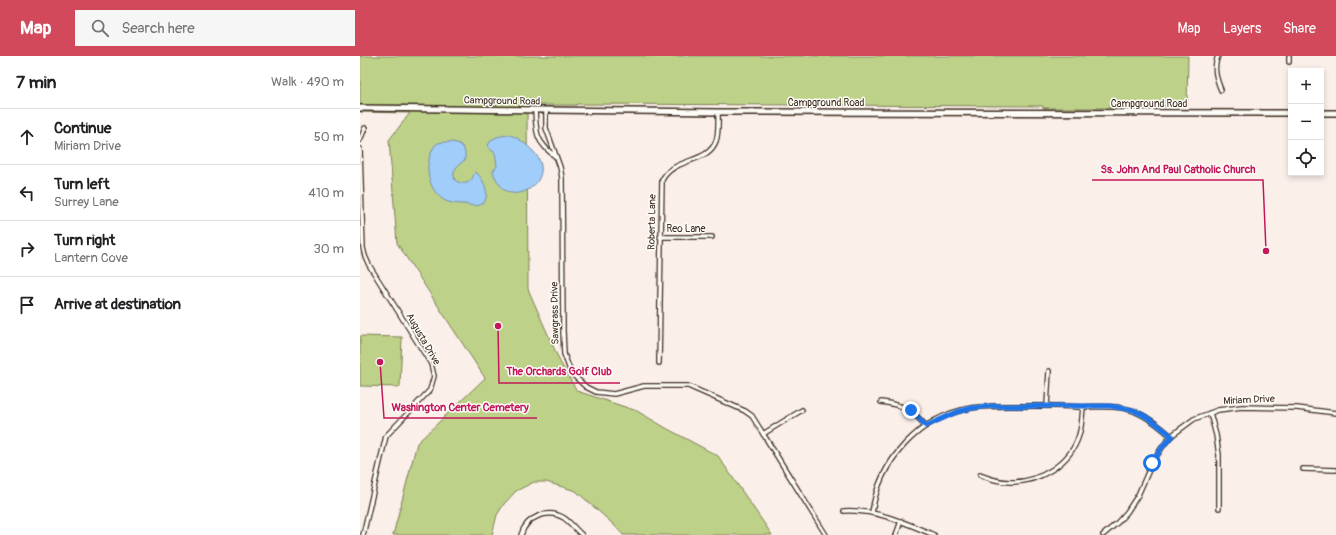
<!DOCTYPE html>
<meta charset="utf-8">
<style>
:root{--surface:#fff;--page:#f6f6f6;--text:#202124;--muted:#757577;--line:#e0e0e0;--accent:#d1495b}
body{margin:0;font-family:Pangolin,sans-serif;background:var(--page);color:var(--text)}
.controls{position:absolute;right:12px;top:12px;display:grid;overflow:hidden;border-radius:0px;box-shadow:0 2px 6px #0003}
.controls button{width:36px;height:36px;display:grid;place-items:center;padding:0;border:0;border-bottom:1px solid var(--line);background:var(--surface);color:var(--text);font:20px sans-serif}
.stop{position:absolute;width:12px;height:12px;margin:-9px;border:3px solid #1a73e8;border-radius:50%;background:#fff}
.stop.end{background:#1a73e8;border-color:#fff;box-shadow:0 1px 4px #0008}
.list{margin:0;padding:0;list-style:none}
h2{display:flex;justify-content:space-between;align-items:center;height:52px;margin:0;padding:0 16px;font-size:17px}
h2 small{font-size:13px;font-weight:400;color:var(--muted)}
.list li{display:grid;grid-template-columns:26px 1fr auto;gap:12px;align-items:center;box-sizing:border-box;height:56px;padding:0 16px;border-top:1px solid var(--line)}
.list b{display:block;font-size:15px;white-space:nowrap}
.list p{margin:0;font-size:13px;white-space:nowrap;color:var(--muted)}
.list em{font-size:13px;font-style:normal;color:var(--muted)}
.icon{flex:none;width:22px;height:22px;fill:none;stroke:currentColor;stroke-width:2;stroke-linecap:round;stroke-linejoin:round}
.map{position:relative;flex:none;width:976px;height:479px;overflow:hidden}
header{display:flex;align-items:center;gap:24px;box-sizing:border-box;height:56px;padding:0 20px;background:var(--accent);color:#fff}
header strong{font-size:19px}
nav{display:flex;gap:22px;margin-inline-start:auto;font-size:14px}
.search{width:280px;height:36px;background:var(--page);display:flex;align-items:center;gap:10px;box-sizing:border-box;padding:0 14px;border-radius:0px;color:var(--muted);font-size:15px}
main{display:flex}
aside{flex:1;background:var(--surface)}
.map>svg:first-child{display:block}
.green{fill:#bdd288;stroke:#7c7e53}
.water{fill:#a1cdfb;stroke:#788ca3}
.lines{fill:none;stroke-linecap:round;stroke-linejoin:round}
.street-casing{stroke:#3b2a1e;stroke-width:6}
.secondary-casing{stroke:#3b2a1e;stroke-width:8}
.street{stroke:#fdfcf7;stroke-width:3.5}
.secondary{stroke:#fdfcf7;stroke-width:5}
.route{stroke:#1a73e8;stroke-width:5}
.labels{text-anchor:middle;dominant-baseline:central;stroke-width:3;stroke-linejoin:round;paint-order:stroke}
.street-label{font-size:10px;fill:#3b2a1e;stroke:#fdfcf7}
.leader{fill:none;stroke:#c2185b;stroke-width:1.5}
.callout-dot{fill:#c2185b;stroke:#fdfcf7;stroke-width:1.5}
.callout-label{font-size:11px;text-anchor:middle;font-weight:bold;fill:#c2185b;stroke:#fdfcf7;stroke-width:3;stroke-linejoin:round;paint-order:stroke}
</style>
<header>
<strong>Map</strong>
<div class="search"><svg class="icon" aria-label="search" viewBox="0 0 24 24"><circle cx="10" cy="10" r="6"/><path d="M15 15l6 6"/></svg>Search here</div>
<nav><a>Map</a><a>Layers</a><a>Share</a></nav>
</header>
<main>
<aside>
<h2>7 min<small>Walk · 490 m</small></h2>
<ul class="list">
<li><svg class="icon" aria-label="ahead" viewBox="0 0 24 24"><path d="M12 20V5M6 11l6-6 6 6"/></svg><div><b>Continue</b><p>Miriam Drive</p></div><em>50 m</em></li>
<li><svg class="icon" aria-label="left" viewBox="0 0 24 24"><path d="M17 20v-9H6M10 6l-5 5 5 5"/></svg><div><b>Turn left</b><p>Surrey Lane</p></div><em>410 m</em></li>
<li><svg class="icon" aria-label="right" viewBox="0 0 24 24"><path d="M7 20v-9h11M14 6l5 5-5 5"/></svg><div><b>Turn right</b><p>Lantern Cove</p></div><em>30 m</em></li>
<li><svg class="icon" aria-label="arrive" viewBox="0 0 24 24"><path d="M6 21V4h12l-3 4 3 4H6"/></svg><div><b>Arrive at destination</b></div></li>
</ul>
</aside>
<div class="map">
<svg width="976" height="479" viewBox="0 0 976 479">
<rect width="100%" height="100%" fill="#fbefea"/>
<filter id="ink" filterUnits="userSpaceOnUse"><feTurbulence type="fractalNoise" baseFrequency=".025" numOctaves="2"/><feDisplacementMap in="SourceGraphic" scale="8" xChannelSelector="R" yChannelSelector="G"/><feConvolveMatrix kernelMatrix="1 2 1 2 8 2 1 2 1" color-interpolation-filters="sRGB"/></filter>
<g filter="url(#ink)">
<g class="green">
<polygon points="0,0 828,0 827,50 798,50 797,52 683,52 683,50 217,48 216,49 167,49 168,233 200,306 217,335 277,355 306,372 358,400 412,479 263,479 254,469 216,435 186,426 174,426 156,435 144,448 137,459 132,479 33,479 57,387 125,322 37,187 29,84 50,57 0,56"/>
<polygon points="0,280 42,281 40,331 0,330"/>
</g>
<g class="water">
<path d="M150,79c9,3 16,9 23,16 27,28 -19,57 -33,34 -3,-5 -6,-8 -7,-14l4,-5 -2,-13 -5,-4 -2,-3c3,-10 13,-10 22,-11z"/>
<path d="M91,86c12,1 15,7 14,18 -7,5 -14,10 -10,20 4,3 11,5 15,1 3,-2 3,-6 5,-9 8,4 17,25 7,32 -5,3 -13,1 -18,0 -8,0 -17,-1 -23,-6 -13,-11 -16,-31 -10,-45 2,-4 3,-8 7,-10 4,-1 9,-1 13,-1z"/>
</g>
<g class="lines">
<defs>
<g id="street">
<path d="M858,0c-5,12 -2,22 3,34"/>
<polyline points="929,6 929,0"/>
<path d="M175,54c1,24 1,32 21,47"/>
<polyline points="186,54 186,72 200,111 202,122 203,275 204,298 211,317 226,331 236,336 254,338 284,330 328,330 385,355 392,360 466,479"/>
<polyline points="0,84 5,72"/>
<polyline points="0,93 3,192 5,200 9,209 71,308 74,320 70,334 26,380 3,479"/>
<polyline points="300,181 352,181"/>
<path d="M299,307l3,-183c12,-23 46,-16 54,-39 3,-9 2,-20 2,-29"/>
<path d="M521,346c22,3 30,7 45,24"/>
<polyline points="687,350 689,315"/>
<polyline points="850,357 856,379 859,399 859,452"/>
<polyline points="403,378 442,354"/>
<polyline points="943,413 976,414"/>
<path d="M620,419c10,4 20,7 30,7 29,1 61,-19 69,-47 3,-9 3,-19 4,-28"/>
<path d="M484,455c31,-2 62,12 90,24"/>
<path d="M512,457c7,-52 47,-96 99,-105 12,-2 25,-2 36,-2 17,0 33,0 49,0 9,0 18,1 27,1 17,0 35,-2 51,4 14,6 26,15 37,25"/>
<path d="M161,479c5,-18 27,-27 43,-17 6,4 12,12 18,17"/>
<polyline points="536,479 541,465"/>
<polyline points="743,479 757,467 767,456 778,439 792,407 803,390 811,380 834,363 858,354 882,351 937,352 976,357"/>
</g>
<g id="secondary">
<polyline points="0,52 358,56 931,57"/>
<polyline points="961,57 976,57"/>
</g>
</defs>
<use href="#street" class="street-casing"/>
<use href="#secondary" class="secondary-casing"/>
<use href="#street" class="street"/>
<use href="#secondary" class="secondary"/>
</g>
</g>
<g class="lines" filter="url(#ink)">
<polyline class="route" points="551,354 566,370 597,356 612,352 632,350 750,350 773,354 785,360 798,369 812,380 803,390 792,407"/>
</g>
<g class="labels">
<g class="street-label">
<text transform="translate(142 45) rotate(1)">Campground Road</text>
<text x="466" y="47">Campground Road</text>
<text x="789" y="48">Campground Road</text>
<text transform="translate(292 166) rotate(-89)">Roberta Lane</text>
<text x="326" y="173">Reo Lane</text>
<text transform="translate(195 257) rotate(-91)">Sawgrass Drive</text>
<text transform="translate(63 283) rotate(60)">Augusta Drive</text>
<text transform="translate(889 344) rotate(-3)">Miriam Drive</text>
</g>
</g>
<path class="leader" d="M906 195L903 124H732M138 270L139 327H260M20 306L24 362H177"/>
<g class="callout-dot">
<circle cx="906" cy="195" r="4"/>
<circle cx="138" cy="270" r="4"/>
<circle cx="20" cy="306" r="4"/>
</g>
<g class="callout-label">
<text x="818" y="117">Ss. John And Paul Catholic Church</text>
<text x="199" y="319">The Orchards Golf Club</text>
<text x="100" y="355">Washington Center Cemetery</text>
</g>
</svg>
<div class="controls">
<button>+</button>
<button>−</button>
<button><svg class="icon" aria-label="locate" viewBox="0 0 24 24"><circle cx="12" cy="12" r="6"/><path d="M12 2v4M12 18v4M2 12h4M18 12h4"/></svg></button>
</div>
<div class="stop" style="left:792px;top:407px"></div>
<div class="stop end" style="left:551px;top:354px"></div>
</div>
</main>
